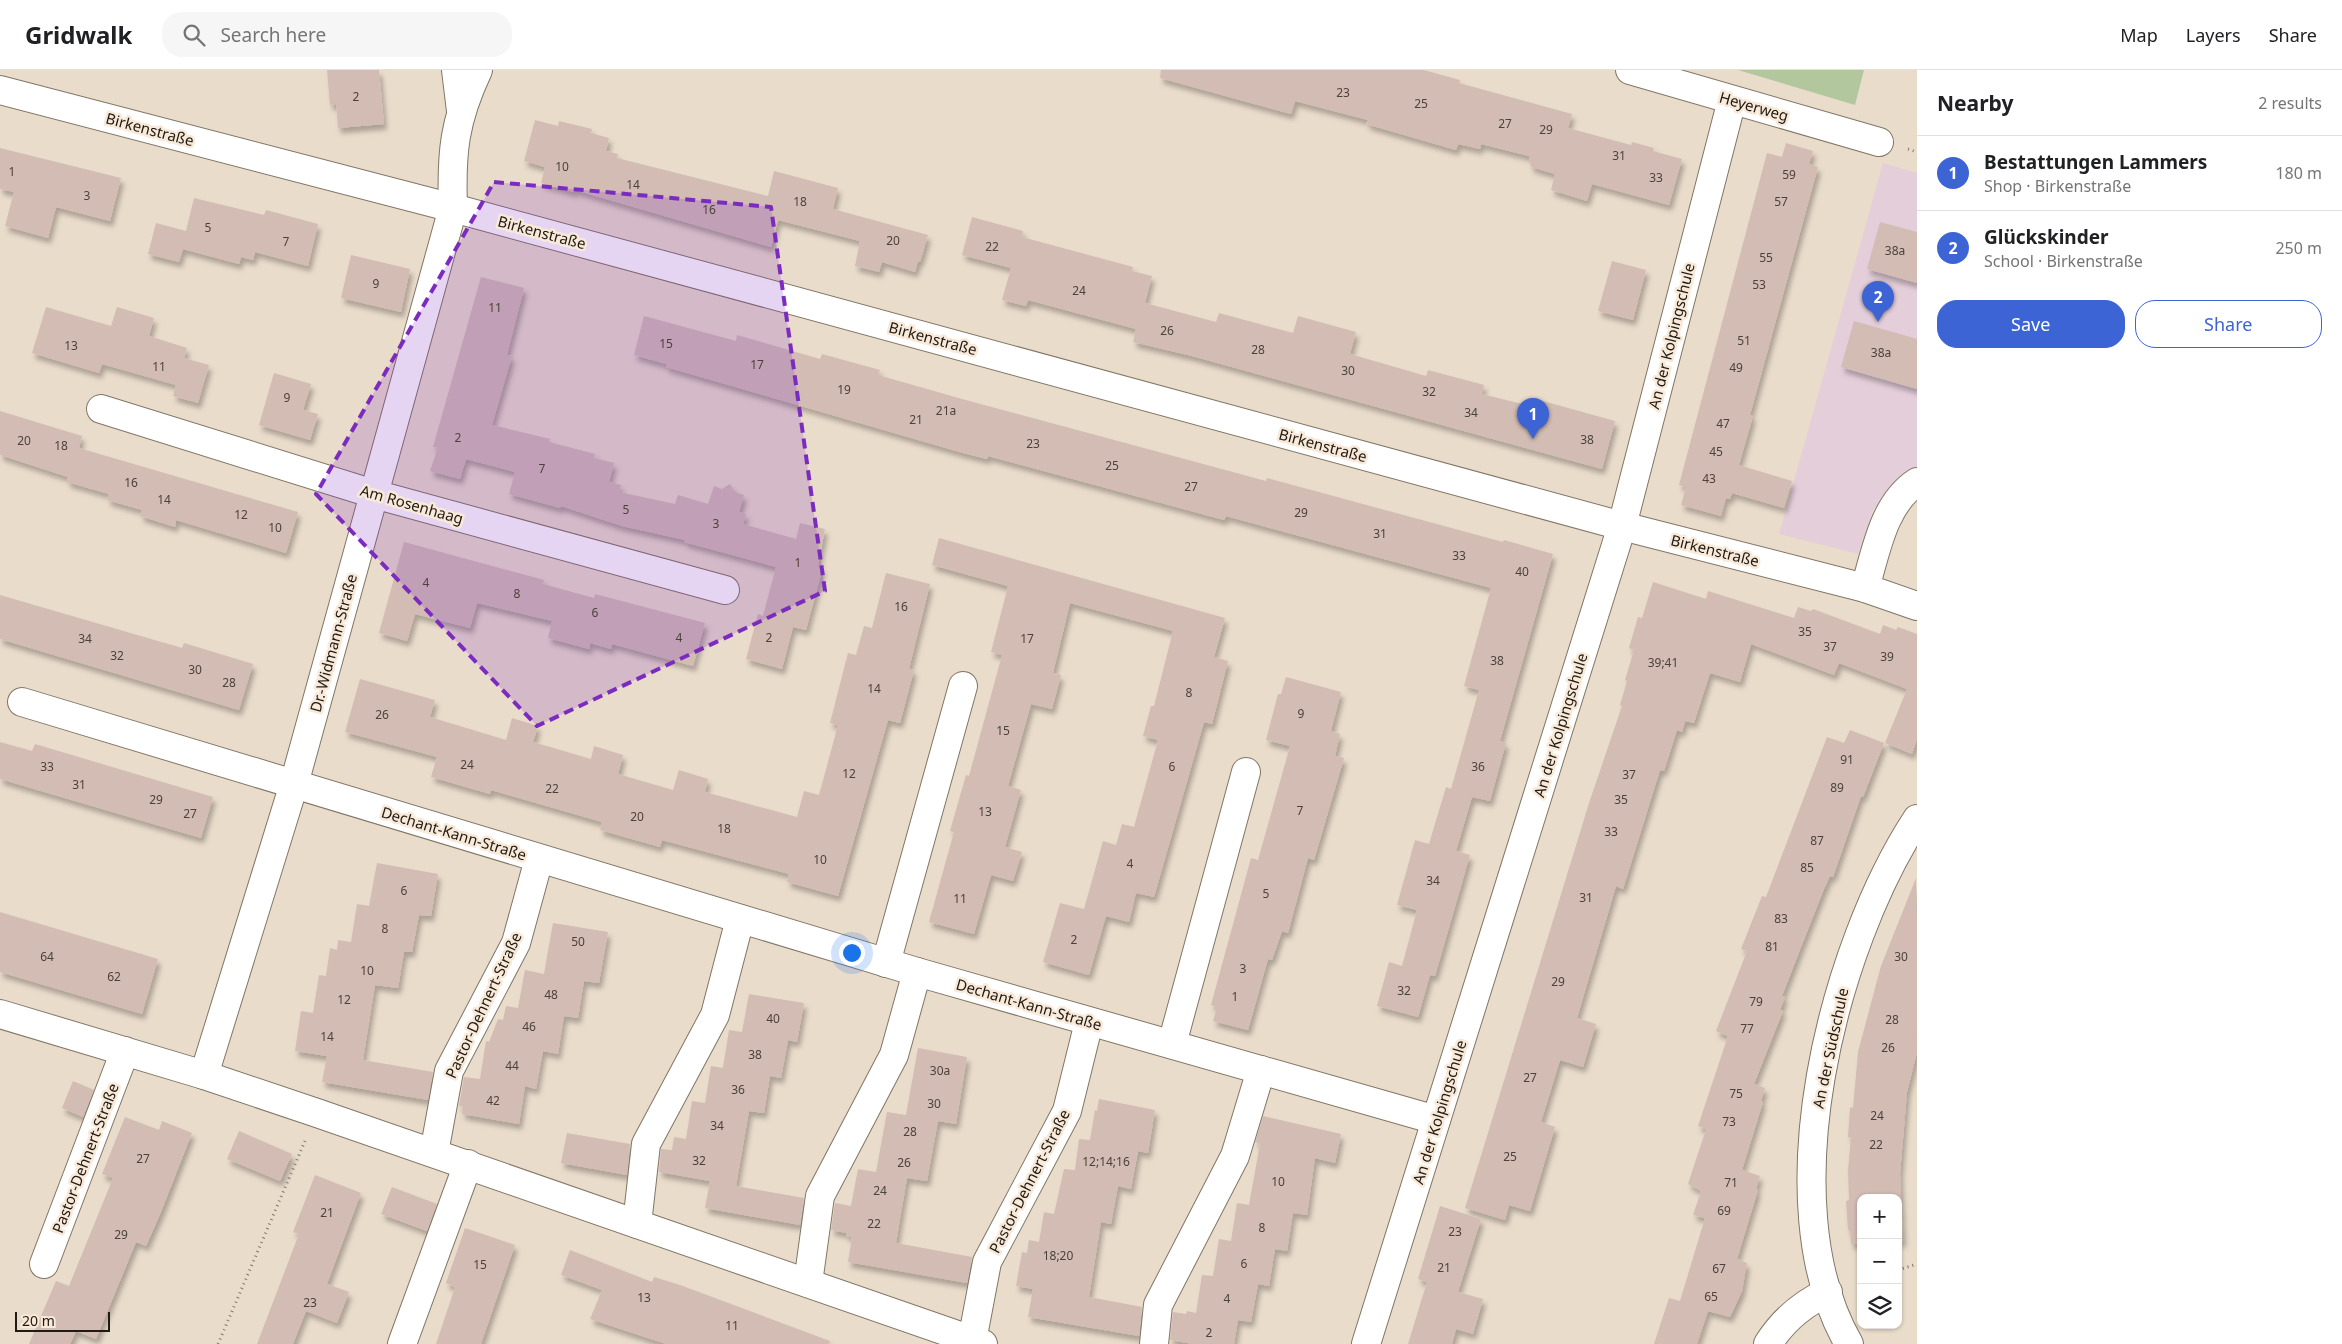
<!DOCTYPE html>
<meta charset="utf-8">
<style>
:root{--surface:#fff;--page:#f6f6f6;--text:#202124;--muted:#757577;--line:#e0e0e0;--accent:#3c64d5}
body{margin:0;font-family:"Noto Sans",sans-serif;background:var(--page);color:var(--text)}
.controls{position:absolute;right:15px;bottom:15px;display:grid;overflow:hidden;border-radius:10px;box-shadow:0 1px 4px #0004}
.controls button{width:45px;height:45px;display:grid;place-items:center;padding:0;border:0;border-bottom:1px solid var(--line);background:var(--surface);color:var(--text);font:25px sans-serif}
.scale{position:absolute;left:15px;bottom:12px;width:95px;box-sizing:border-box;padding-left:5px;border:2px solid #1f1a14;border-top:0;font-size:14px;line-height:18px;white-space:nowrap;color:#1f1a14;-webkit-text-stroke:4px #f8e9d8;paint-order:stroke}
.you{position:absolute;left:851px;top:882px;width:18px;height:18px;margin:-12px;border:4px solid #fff;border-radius:50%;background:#1a73e8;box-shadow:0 0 0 8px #1a73e833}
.badge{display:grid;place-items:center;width:32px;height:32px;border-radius:50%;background:var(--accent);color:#fff;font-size:16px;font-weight:700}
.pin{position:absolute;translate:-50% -41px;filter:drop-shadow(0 1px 2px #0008)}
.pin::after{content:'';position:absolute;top:26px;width:18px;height:15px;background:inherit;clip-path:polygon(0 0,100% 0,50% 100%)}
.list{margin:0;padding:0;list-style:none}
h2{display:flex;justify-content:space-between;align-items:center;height:65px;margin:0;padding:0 20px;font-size:21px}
h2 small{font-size:16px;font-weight:400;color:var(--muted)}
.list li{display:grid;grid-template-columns:32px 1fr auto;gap:15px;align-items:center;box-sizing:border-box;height:75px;padding:0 20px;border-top:1px solid var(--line)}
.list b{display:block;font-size:19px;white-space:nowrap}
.list p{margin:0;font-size:16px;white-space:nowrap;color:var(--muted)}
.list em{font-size:16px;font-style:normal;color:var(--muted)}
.actions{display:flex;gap:10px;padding:15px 20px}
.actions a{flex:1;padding:11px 0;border:1px solid var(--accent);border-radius:20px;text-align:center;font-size:18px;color:var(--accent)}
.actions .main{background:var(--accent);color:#fff}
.icon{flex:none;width:28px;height:28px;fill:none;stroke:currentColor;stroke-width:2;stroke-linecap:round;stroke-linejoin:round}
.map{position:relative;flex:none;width:1917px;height:1274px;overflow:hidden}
header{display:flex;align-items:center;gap:30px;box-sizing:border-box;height:70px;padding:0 25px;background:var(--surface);border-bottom:1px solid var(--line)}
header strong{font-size:24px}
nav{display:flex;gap:28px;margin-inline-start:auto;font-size:18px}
.search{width:350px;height:45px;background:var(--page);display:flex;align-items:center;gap:12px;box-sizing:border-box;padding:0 18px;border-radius:20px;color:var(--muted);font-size:19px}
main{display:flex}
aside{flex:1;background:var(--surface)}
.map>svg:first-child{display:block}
.education{fill:#e4ceda}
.green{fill:#b2c79e}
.building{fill:#d2bcb4;filter:url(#shadow)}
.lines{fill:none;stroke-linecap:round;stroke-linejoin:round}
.minor-casing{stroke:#817565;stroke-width:30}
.path{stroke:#80776c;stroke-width:3;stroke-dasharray:1 4;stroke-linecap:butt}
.minor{stroke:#fff;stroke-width:28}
.marked{fill:#7b2cbf;fill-opacity:0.2;stroke:#7b2cbf;stroke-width:4;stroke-dasharray:10 6;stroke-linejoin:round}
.labels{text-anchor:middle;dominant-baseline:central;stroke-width:5;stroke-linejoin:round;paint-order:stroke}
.number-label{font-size:12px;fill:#4c423c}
.street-label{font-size:15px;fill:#1f1a14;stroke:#f8e9d8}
</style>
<header>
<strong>Gridwalk</strong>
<div class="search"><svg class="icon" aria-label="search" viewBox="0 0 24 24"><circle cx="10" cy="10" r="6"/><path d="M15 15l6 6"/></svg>Search here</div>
<nav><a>Map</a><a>Layers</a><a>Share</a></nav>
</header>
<main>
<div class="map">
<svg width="1917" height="1274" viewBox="0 0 1917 1274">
<defs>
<filter id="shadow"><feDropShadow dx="3" dy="5.5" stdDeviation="2.5" flood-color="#0004"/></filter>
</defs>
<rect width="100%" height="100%" fill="#eadccb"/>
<polygon class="education" points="1883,93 1917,103 1917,402 1903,407 1873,440 1858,484 1779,464"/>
<polygon class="green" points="1738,0 1864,0 1855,35"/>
<g class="building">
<polygon points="327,0 379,0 384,54 338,58 336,34 330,35"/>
<polygon points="1161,0 1424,0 1460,10 1459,13 1572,44 1568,58 1631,75 1632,72 1654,78 1653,81 1682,89 1669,135 1592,114 1587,131 1551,120 1555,104 1531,97 1529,86 1481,74 1480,79 1458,74 1456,80 1366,54 1368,50 1295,31 1291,44 1160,8"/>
<polygon points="535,50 558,56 559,51 592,59 591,63 609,68 606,81 618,84 617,88 768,126 774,101 838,118 833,139 928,165 920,192 918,191 915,202 882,192 879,202 855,196 860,171 778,150 771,177 575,120 574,122 541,113 545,97 524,91"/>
<polygon points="1786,73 1813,81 1809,94 1818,97 1750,345 1753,346 1739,395 1792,411 1784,438 1732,423 1730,429 1726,428 1721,446 1681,435 1686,417 1679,415 1767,83 1782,87"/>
<polygon points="0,78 121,108 110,151 56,137 48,168 5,156 14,122 0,119"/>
<polygon points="194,128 264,145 266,140 318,154 308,196 255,182 253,190 241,187 239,194 183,179 179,192 148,184 156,153 186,161"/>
<polygon points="972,147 1023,161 1022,167 1133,197 1132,201 1152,206 1145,233 1216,252 1219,243 1293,263 1298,246 1356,262 1350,284 1426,306 1428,300 1484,315 1482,324 1530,336 1532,328 1615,351 1602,399 1192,286 1133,272 1136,259 1028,230 1026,236 1002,230 1011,198 962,185"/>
<polygon points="1880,152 1917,162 1917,213 1867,199"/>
<polygon points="351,185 410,199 401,242 341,228"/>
<polygon points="1612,191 1646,200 1633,250 1598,241"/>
<polygon points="481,207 524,218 507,285 512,286 492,355 550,369 549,372 595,384 594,388 614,393 609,412 621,415 619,422 675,434 678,425 708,434 714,416 722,419 730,414 735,422 744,425 739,442 746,444 743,454 796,469 800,453 825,459 818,496 823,497 806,560 793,557 782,599 746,589 758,544 763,546 776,497 684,472 685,470 622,456 561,436 560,438 509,424 515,402 466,389 460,409 430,401 438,377 433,377"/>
<polygon points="46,237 111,256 117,237 154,248 149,266 187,278 184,288 209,295 198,333 173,326 176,315 102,294 99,303 32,283"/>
<polygon points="644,246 736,271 737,265 820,289 822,284 880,300 878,305 962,329 1266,411 1267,408 1503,472 1504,470 1553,484 1500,671 1506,673 1490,731 1472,727 1456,781 1470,785 1435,906 1430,905 1418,947 1377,936 1389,892 1402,896 1417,840 1397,835 1415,770 1429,774 1446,717 1451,719 1479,620 1464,616 1491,518 1226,446 1224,450 988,386 987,389 963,383 666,297 666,294 634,285"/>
<polygon points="1854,251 1917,269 1917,319 1841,297"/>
<polygon points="274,303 311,314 303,340 318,344 310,370 259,355"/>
<polygon points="0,341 82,366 79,378 298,442 286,483 176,450 175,457 140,446 142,440 107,430 109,424 67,412 68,407 0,385"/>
<polygon points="939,468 1225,548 1214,587 1228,591 1212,654 1204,652 1154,827 1136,823 1129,852 1106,846 1089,905 1043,892 1060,833 1084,839 1103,771 1116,775 1122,754 1134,757 1158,670 1143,666 1151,636 1154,636 1173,561 1070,533 1053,603 1061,605 1052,639 1031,634 1008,716 1021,720 1005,777 1022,782 1013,811 991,805 974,864 929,852 954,762 950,761 966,705 969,706 1002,585 991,582 1008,516 932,495"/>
<polygon points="404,472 544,510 543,514 594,528 595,524 705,553 693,596 612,574 611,579 590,573 589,579 548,568 552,551 477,533 470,558 415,544 407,571 379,563"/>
<polygon points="886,503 930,514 909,599 914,600 900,653 888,650 838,826 787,812 789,804 662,770 660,777 600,760 602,752 491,720 490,724 431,707 437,687 345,662 360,609 435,630 430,647 506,670 512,648 538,656 533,672 591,689 594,676 623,685 618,704 673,720 679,700 708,709 705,722 797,747 804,721 819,725 838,655 830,653 848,583 856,585 864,556 872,558"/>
<polygon points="1653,512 1706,529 1708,521 1794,548 1798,537 1811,541 1813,539 1880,564 1883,555 1896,560 1898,557 1917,564 1917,669 1912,684 1885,673 1907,619 1839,593 1834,605 1751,574 1740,612 1710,603 1694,653 1685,651 1682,662 1677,660 1664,701 1660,700 1623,819 1616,816 1577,948 1596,954 1583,997 1560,990 1541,1052 1555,1057 1530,1141 1509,1135 1505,1150 1465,1138 1589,733 1622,636 1620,635 1627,611 1625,610 1634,580 1629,578 1638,547 1642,548"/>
<polygon points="0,525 182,578 184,573 253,594 239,640 0,569"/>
<polygon points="1286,607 1341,622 1331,661 1340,664 1335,686 1344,688 1314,790 1308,788 1288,863 1282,861 1272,890 1268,889 1248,960 1213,951 1217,937 1211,935 1251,788 1258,790 1290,676 1266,670 1278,624 1281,624"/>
<polygon points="1850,660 1884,673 1863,727 1861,726 1833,807 1830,806 1824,819 1803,872 1782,926 1785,927 1780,940 1783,941 1754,1014 1765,1018 1761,1031 1763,1032 1742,1100 1760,1106 1756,1119 1758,1120 1737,1189 1747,1193 1742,1221 1730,1247 1708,1241 1697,1274 1654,1274 1669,1228 1680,1231 1705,1148 1693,1145 1701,1121 1688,1114 1706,1059 1698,1056 1728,966 1716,961 1747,881 1741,879 1762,826 1766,827 1827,667 1844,673"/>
<polygon points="0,672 32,681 35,674 213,727 201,768 0,709"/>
<polygon points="377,793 438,804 431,846 419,845 412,882 404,882 398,918 375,915 363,990 433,1002 428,1030 322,1012 327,986 295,981 301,941 313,943 319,905 326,906 330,878 337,880 338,870 351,872 357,834 369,836"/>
<polygon points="1916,808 1917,982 1907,1022 1900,1104 1903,1172 1898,1172 1898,1128 1861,1128 1861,1173 1851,1174 1850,1160 1848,1160 1846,1131 1849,1130 1848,1100 1851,1067 1848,1067 1850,1037 1853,1038 1858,982 1881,896"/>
<polygon points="0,842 158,889 142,944 0,902"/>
<polygon points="553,853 608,862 599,913 584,911 578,948 564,946 558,984 543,981 536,1019 525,1016 519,1054 462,1044 463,1036 459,1036 464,1007 480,1009 486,971 489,972 498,949 503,950 506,936 518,938 525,900 544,904"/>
<polygon points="749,924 804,933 797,972 788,970 781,1008 770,1006 764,1043 749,1041 736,1116 804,1128 800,1155 705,1138 710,1111 659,1102 661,1079 672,1080 674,1067 686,1069 692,1031 705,1033 711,996 723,998 729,960 742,962"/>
<polygon points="918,978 967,987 956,1054 938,1051 927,1111 907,1108 896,1173 972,1187 967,1213 848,1192 852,1167 846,1166 847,1163 831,1160 835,1133 851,1136 858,1099 876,1102 887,1042 906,1045"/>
<polygon points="73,1011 94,1020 83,1047 62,1038"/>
<polygon points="1099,1029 1155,1040 1148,1083 1138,1081 1131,1119 1118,1116 1111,1154 1101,1152 1089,1227 1142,1237 1139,1266 1028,1247 1033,1219 1016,1216 1022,1182 1027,1183 1029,1170 1039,1172 1044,1142 1054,1144 1064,1099 1075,1100 1079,1069 1090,1070 1095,1040 1097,1041"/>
<polygon points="1263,1046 1341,1064 1335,1093 1315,1088 1307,1145 1293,1143 1287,1181 1275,1179 1269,1216 1258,1214 1251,1252 1238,1250 1234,1274 1193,1274 1170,1270 1173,1242 1186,1244 1187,1241 1196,1243 1202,1205 1213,1206 1219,1169 1231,1171 1237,1133 1249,1135 1260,1074 1255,1072"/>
<polygon points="125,1047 159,1060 162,1051 192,1063 161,1142 146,1176 136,1172 96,1269 76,1261 70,1274 29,1274 56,1211 69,1216 113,1108 102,1104"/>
<polygon points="239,1061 292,1084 280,1111 227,1089"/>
<polygon points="567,1063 630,1074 627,1105 561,1093"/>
<polygon points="315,1105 361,1123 327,1214 349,1222 337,1253 306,1241 293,1274 257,1274 299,1164 293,1162"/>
<polygon points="392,1117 437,1134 427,1161 381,1144"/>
<polygon points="1440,1136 1481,1149 1458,1222 1483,1229 1473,1264 1456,1259 1452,1274 1408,1274 1427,1212 1418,1209"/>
<polygon points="465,1158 515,1175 481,1274 436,1274 455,1217 446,1213"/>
<polygon points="570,1180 652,1212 654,1207 680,1215 830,1271 829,1274 666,1274 590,1249 602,1220 561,1205"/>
</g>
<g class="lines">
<defs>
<g id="minor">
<polyline points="456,0 461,41"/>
<polyline points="1630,0 1879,72"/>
<polyline points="0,20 453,138 1622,456 1865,518 1917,536"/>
<polyline points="101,339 374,424 725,520"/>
<path d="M1865,518c11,-36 18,-84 52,-106"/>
<polyline points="22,632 917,902 1436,1050"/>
<polyline points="886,893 963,616"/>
<polyline points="0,944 204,1005 317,1043 983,1274"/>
<polyline points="1172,974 1246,702"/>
<path d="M204,1005l90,-291 159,-576c-2,-55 1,-87 25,-138"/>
<polyline points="434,1083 449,1001 516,873 539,789"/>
<polyline points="637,1154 646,1074 715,945 740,849"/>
<polyline points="44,1194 125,981"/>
<polyline points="808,1213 820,1126 894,985 917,902"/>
<polyline points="972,1271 987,1192 1067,1041 1089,952"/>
<polyline points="402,1274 468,1094"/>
<polyline points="1154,1274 1158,1235 1235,1086 1261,1000"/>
<polyline points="1366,1274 1622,456 1732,30"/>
<path d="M1768,1274c15,-24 34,-40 60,-52"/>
<path d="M1849,1274c-82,-141 -16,-397 68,-525"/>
</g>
</defs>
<use href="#minor" class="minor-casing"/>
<g class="path">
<polyline points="1908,79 1917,82"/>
<polyline points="1898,1200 1917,1194"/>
<polyline points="218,1274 305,1071"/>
</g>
<use href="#minor" class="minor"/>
</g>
<path class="marked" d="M494,112l277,25 54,384 -288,135 -221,-232z"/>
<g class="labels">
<g class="number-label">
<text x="1343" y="22">23</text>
<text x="356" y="26">2</text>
<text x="1421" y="33">25</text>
<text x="1505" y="53">27</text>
<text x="1546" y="59">29</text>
<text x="1619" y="85">31</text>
<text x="562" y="96">10</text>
<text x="12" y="101">1</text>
<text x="1789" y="104">59</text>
<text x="1656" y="107">33</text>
<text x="633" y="114">14</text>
<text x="87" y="125">3</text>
<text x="800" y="131">18</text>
<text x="1781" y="131">57</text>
<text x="709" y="139">16</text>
<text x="208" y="157">5</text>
<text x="893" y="170">20</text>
<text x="286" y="171">7</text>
<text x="992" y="176">22</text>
<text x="1895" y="180">38a</text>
<text x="1766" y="187">55</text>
<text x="376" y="213">9</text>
<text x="1759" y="214">53</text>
<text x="1079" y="220">24</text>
<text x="495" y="237">11</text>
<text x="1167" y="260">26</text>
<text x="1744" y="270">51</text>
<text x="666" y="273">15</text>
<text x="71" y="275">13</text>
<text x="1258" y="279">28</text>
<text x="1881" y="282">38a</text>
<text x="757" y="294">17</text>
<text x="159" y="296">11</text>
<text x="1736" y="297">49</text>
<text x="1348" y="300">30</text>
<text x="844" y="319">19</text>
<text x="1429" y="321">32</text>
<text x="287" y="327">9</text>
<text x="946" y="340">21a</text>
<text x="1471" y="342">34</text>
<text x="916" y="349">21</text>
<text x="1723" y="353">47</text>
<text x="458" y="367">2</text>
<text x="1587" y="369">38</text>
<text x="24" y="370">20</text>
<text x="1033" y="373">23</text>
<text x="61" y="375">18</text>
<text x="1716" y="381">45</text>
<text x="1112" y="395">25</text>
<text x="542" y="398">7</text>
<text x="1709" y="408">43</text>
<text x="131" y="412">16</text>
<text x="1191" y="416">27</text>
<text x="164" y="429">14</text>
<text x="626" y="439">5</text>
<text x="1301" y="442">29</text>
<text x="241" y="444">12</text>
<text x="716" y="453">3</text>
<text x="275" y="457">10</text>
<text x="1380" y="463">31</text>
<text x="1459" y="485">33</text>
<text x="798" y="492">1</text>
<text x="1522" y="501">40</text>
<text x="426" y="512">4</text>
<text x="517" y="523">8</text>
<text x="901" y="536">16</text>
<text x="595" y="542">6</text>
<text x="1805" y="561">35</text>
<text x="679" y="567">4</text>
<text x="769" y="567">2</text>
<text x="85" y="568">34</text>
<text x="1027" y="568">17</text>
<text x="1830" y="576">37</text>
<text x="117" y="585">32</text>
<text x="1887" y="586">39</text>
<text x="1497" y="590">38</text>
<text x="1663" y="592">39;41</text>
<text x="195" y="599">30</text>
<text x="229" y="612">28</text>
<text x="874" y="618">14</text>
<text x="1189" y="622">8</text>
<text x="1301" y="643">9</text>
<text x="382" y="644">26</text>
<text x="1003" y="660">15</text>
<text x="1847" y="689">91</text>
<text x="467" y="694">24</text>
<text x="47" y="696">33</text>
<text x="1172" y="696">6</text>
<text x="1478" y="696">36</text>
<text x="849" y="703">12</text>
<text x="1629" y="704">37</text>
<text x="79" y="714">31</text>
<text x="1837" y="717">89</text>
<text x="552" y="718">22</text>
<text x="156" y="729">29</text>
<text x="1621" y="729">35</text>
<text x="1300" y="740">7</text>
<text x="985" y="741">13</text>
<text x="190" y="743">27</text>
<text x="637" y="746">20</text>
<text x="724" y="758">18</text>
<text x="1611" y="761">33</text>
<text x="1817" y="770">87</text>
<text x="820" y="789">10</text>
<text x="1130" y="793">4</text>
<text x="1807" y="797">85</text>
<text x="1433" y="810">34</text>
<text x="404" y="820">6</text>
<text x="1266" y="823">5</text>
<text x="1586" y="827">31</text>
<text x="960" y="828">11</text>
<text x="1781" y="848">83</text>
<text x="385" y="858">8</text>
<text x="1074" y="869">2</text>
<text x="578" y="871">50</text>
<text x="1772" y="876">81</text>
<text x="47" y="886">64</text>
<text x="1901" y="886">30</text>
<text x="1243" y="898">3</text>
<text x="367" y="900">10</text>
<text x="114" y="906">62</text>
<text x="1558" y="911">29</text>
<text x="1404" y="920">32</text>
<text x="551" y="924">48</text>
<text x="1235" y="926">1</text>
<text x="344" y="929">12</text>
<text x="1756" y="931">79</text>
<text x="773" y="948">40</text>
<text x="1892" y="949">28</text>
<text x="529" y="956">46</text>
<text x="1747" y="958">77</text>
<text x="327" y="966">14</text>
<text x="1888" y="977">26</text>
<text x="755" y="984">38</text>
<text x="512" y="995">44</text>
<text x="940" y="1000">30a</text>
<text x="1530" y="1007">27</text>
<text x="738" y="1019">36</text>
<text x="1736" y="1023">75</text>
<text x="493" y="1030">42</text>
<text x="934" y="1033">30</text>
<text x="1877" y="1045">24</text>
<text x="1729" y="1051">73</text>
<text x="717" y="1055">34</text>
<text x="910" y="1061">28</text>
<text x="1876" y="1074">22</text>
<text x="1510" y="1086">25</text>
<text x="143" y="1088">27</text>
<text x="699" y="1090">32</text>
<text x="1106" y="1091">12;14;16</text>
<text x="904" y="1092">26</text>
<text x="1278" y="1111">10</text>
<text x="1731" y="1112">71</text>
<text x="880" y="1120">24</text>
<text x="1724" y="1140">69</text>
<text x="327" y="1142">21</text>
<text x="874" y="1153">22</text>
<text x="1262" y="1157">8</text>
<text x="1455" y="1161">23</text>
<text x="121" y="1164">29</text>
<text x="1058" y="1185">18;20</text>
<text x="1244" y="1193">6</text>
<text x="480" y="1194">15</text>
<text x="1444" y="1197">21</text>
<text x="1719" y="1198">67</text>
<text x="1711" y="1226">65</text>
<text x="644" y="1227">13</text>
<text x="1227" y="1228">4</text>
<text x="310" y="1232">23</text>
<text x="732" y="1255">11</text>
<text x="1209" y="1262">2</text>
</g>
<g class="street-label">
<text transform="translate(1754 36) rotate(16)">Heyerweg</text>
<text transform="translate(150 59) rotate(15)">Birkenstraße</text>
<text transform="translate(542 162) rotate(15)">Birkenstraße</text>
<text transform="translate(1671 266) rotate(-76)">An der Kolpingschule</text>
<text transform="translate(933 268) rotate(15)">Birkenstraße</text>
<text transform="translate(1323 375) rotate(15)">Birkenstraße</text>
<text transform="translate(412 434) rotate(16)">Am Rosenhaag</text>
<text transform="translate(1715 480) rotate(14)">Birkenstraße</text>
<text transform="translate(333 573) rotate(-75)">Dr.-Widmann-Straße</text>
<text transform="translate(1560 655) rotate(-73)">An der Kolpingschule</text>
<text transform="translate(454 763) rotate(17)">Dechant-Kann-Straße</text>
<text transform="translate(1029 934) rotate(16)">Dechant-Kann-Straße</text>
<text transform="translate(483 935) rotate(-65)">Pastor-Dehnert-Straße</text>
<text transform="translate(1830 978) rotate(-78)">An der Südschule</text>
<text transform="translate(1439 1042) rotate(-73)">An der Kolpingschule</text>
<text transform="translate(85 1088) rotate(-69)">Pastor-Dehnert-Straße</text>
<text transform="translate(1029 1111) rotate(-63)">Pastor-Dehnert-Straße</text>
</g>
</g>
</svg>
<div class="controls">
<button>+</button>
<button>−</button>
<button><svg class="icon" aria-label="layers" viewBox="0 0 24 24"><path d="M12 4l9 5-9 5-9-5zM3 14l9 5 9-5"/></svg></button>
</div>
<div class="scale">20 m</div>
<div class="you"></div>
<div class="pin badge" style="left:1533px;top:369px">1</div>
<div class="pin badge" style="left:1878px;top:252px">2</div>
</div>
<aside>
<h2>Nearby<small>2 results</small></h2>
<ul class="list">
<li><span class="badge">1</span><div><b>Bestattungen Lammers</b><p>Shop · Birkenstraße</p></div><em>180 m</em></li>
<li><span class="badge">2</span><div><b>Glückskinder</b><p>School · Birkenstraße</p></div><em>250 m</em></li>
</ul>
<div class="actions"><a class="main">Save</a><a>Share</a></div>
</aside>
</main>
